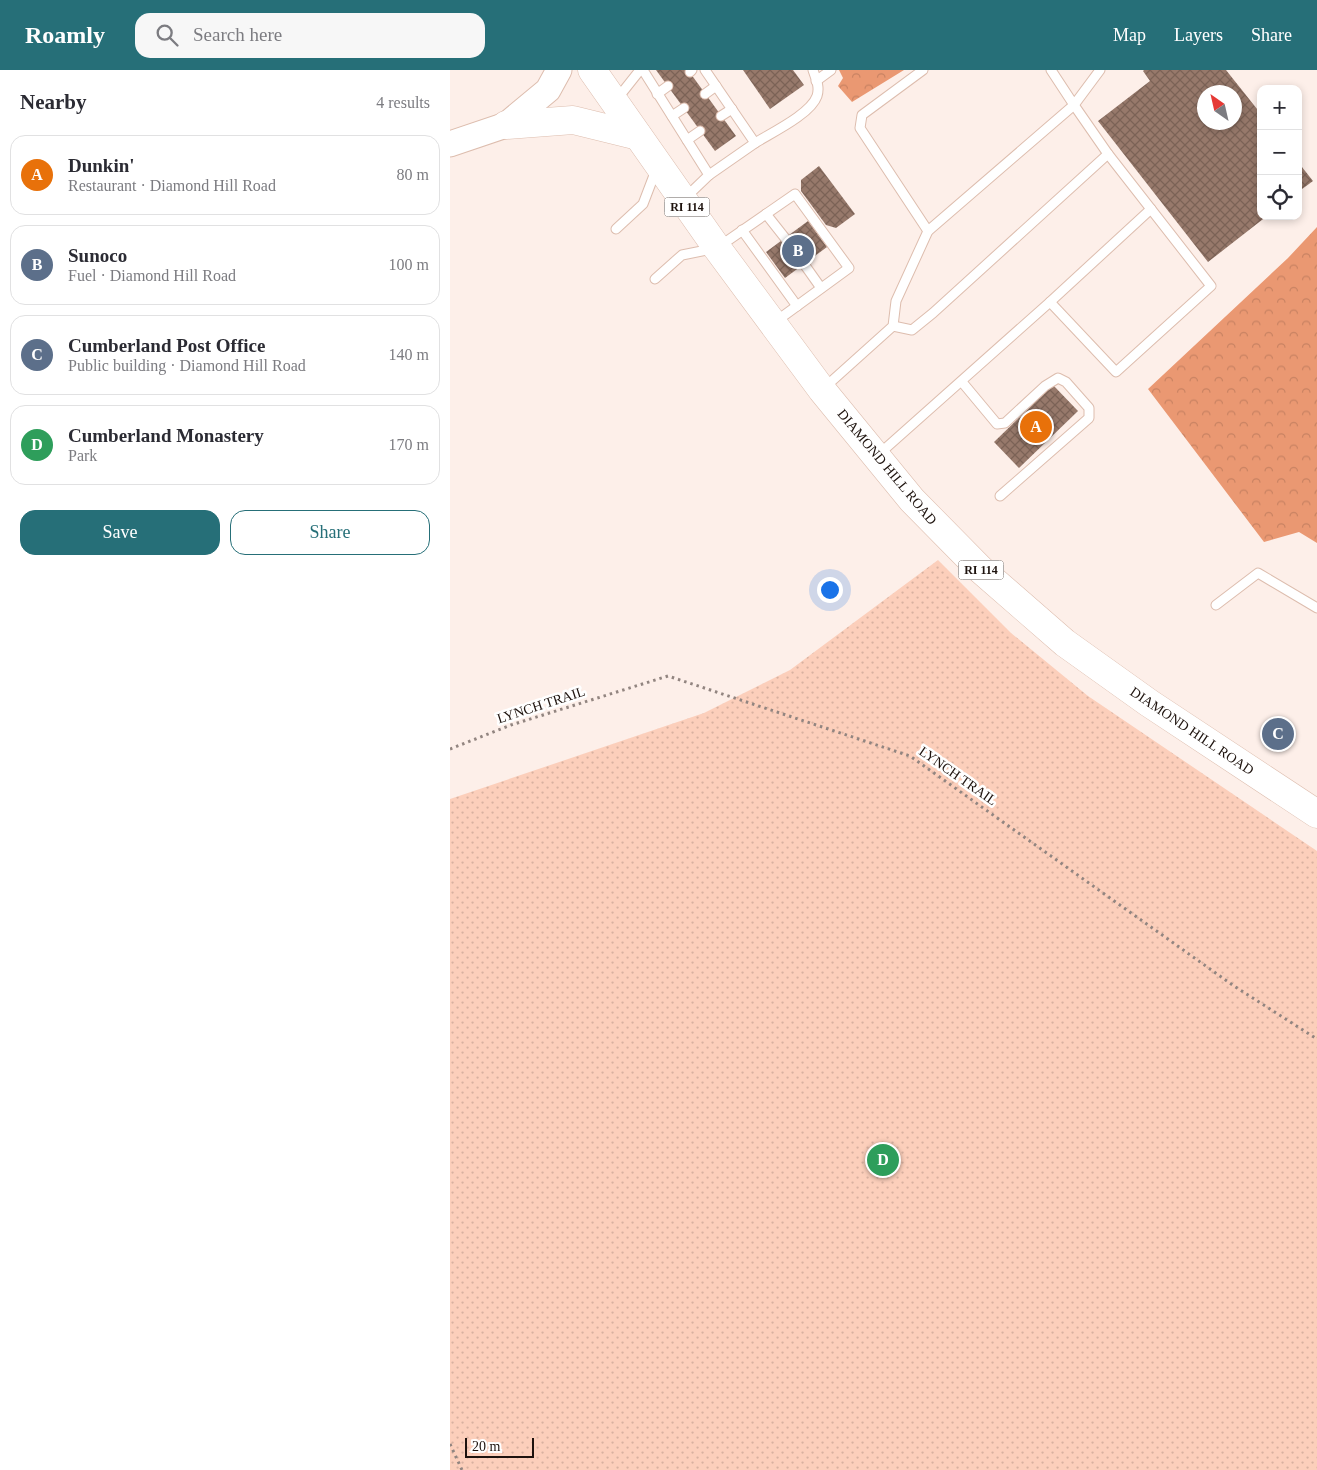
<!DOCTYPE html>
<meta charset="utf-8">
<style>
:root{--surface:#fff;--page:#f7f7f7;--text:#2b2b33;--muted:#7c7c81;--line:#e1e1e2;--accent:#266f78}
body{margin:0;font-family:"Times New Roman",serif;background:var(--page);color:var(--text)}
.controls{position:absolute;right:15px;top:15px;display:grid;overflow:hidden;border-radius:10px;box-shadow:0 2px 8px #0003}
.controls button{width:45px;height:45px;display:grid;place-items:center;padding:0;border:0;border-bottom:1px solid var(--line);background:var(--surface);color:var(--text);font:25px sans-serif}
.compass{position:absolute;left:747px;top:15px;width:45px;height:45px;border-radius:50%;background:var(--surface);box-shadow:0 2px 8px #0003;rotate:326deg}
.scale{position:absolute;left:15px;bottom:12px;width:69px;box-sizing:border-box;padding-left:5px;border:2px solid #1e130e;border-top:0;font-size:14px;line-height:18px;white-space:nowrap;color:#1e130e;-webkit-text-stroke:4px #fff;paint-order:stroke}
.you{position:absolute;left:379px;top:519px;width:18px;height:18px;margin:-12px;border:4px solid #fff;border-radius:50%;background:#1a73e8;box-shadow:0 0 0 8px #1a73e833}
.badge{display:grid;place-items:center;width:32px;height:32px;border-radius:50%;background:var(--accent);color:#fff;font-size:16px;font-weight:700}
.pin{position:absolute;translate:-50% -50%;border:2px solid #fff;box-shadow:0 1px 5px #0006}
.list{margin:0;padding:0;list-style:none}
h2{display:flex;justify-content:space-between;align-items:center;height:65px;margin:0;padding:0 20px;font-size:21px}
h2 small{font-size:16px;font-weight:400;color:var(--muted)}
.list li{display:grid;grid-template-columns:32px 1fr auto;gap:15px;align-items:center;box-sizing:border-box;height:80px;margin:0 10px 10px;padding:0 10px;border:1px solid var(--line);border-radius:15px}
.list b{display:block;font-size:19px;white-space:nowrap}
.list p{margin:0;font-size:16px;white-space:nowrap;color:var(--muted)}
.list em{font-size:16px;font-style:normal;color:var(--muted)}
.actions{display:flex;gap:10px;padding:15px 20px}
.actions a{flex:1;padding:11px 0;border:1px solid var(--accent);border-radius:15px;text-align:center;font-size:18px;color:var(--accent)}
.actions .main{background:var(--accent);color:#fff}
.icon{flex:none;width:28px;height:28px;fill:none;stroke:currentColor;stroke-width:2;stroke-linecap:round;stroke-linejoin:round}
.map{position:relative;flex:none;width:867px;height:1400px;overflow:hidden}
header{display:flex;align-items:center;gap:30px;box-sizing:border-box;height:70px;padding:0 25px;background:var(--accent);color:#fff}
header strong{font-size:24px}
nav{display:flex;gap:28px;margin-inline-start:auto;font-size:18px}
.search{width:350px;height:45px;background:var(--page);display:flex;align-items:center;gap:12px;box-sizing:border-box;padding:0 18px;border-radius:15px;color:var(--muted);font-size:19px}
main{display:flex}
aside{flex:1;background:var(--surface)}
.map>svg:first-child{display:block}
.forest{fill:url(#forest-crowns)}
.park{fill:url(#park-dots)}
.building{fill:url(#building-cross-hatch);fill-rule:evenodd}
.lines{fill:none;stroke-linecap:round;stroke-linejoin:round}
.lane-casing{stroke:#ddbdae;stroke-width:11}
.secondary-casing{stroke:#ddbdae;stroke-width:27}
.primary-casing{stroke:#ddbdae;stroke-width:29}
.path{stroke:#928580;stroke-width:3;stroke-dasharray:2.5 4;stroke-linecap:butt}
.lane{stroke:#fff;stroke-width:9}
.secondary{stroke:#fff;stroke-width:25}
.primary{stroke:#fff;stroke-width:28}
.labels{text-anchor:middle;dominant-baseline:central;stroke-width:5;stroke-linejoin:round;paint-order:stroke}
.shield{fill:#fff;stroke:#625a56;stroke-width:1}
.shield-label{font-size:12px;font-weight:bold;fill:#1e130e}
.street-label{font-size:14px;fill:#1e130e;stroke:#fff}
</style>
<header>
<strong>Roamly</strong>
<div class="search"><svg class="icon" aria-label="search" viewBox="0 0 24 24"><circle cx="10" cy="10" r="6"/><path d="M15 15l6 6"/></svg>Search here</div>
<nav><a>Map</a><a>Layers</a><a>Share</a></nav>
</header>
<main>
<aside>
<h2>Nearby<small>4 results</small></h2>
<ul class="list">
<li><span class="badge" style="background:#e8710a">A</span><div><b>Dunkin'</b><p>Restaurant · Diamond Hill Road</p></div><em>80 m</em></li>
<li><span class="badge" style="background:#5c6f8a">B</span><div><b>Sunoco</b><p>Fuel · Diamond Hill Road</p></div><em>100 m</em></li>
<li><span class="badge" style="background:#5c6f8a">C</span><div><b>Cumberland Post Office</b><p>Public building · Diamond Hill Road</p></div><em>140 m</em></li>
<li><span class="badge" style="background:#2e9e5b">D</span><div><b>Cumberland Monastery</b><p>Park</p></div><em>170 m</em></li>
</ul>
<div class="actions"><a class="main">Save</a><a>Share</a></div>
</aside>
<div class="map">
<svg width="867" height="1400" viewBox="0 0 867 1400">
<defs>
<pattern id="forest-crowns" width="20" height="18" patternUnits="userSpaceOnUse" patternTransform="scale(1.25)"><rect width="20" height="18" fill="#ea9872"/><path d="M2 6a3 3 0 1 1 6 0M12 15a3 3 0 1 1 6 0" fill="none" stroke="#c88262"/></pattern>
<pattern id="park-dots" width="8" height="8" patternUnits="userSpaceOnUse" patternTransform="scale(1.25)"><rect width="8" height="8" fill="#fccfbb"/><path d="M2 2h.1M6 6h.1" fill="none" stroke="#d8b1a0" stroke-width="1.8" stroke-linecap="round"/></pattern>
<pattern id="building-cross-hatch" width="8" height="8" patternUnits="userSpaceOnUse" patternTransform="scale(1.25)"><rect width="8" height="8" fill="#97796b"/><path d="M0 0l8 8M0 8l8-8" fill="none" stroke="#7b6256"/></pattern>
</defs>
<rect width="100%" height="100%" fill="#fdefe9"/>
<g class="forest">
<polygon points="389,0 454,0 402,32 388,16 393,8"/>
<polygon points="867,157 867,473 849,462 814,472 698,319 838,188"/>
</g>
<polygon class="park" points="488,490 561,563 638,626 867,781 867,1400 0,1400 0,729 254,643 340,600"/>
<g class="building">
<polygon points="206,0 238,0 286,66 265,81"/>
<polygon points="293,0 343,0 354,15 320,39"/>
<path d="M694,0h82l35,44v102h6l-59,46 -110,-141 52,-40 -7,-10zM754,22h30v30h-30z"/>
<polygon points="848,92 863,111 848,122"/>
<polygon points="369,96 405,144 386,158 376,155 351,121 351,110"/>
<polygon points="358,151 377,177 335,208 316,182"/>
<polygon points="603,315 628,341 569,398 544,372"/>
</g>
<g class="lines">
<defs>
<g id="lane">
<polyline points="193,0 259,105 235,128"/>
<polyline points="255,0 305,73 259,105"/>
<polyline points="473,0 412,45 410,58 478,161"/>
<polyline points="601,0 624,35 650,0"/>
<polyline points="240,2 242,0"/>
<polyline points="366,11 381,0"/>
<polyline points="207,24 218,16"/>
<polyline points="255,24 266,16"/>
<polyline points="167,29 190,0"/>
<polyline points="222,46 234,38"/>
<polyline points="271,46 282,39"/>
<polyline points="237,70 250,61"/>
<path d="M305,73c16,-10 56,-29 62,-47 3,-9 -1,-17 -4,-26"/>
<polyline points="316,144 335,168"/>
<polyline points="166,159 193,134 206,100"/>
<polyline points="292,160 347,236"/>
<polyline points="354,194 371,218"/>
<polyline points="205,209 232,185 267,178 345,124 399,198 325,252"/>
<polyline points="600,232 701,139"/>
<polyline points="443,256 462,260 483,243 658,84"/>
<polyline points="512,312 547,354 555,353 595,316 608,308 616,312 639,338 639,348 550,426"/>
<polyline points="374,318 443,256 446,231 478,161 624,35 658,84 761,216 666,302 600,232 428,385"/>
<polyline points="766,535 808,503 867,538"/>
</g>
<polyline id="secondary" points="0,74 56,55 98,20 109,0"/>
<g id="primary">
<polyline points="142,0 267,178 372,320 462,430 530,499 615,573 699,633 867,744"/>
<polyline points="56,55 123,50 188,66"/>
</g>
</defs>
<use href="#lane" class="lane-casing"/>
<use href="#secondary" class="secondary-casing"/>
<use href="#primary" class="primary-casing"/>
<g class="path">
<polyline points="0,679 61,655 218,606 460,686 784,916 867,969"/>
<polyline points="0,1374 12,1400"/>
</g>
<use href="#lane" class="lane"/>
<use href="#secondary" class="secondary"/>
<use href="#primary" class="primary"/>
</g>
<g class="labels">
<g class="shield">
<rect x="214.5" y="127.5" width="45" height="19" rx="4"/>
<rect x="508.5" y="490.5" width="45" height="19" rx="4"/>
</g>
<g class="shield-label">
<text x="237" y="137">RI 114</text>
<text x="531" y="500">RI 114</text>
</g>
<g class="street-label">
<text transform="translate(437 397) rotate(50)">DIAMOND HILL ROAD</text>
<text transform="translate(91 635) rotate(-18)">LYNCH TRAIL</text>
<text transform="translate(742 661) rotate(34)">DIAMOND HILL ROAD</text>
<text transform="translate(508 706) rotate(35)">LYNCH TRAIL</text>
</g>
</g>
</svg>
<div class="controls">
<button>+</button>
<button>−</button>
<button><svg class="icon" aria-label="locate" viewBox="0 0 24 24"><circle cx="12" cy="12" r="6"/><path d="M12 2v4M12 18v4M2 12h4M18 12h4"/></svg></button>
</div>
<svg class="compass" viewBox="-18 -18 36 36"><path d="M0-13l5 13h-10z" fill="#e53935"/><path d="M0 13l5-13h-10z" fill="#7c7c81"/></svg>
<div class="scale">20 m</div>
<div class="you"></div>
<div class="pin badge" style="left:586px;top:357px;background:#e8710a">A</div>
<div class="pin badge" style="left:348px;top:181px;background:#5c6f8a">B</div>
<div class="pin badge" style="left:828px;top:664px;background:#5c6f8a">C</div>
<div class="pin badge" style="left:433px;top:1090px;background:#2e9e5b">D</div>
</div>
</main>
